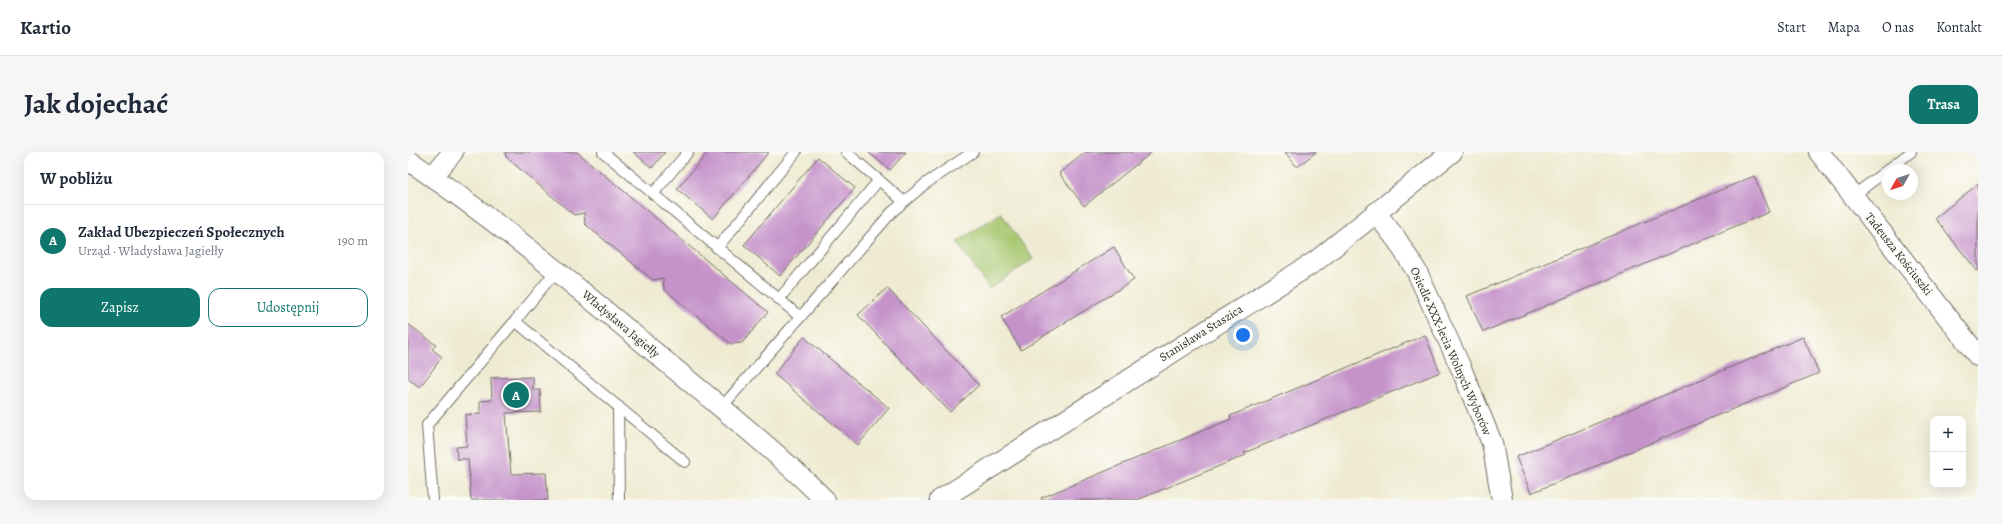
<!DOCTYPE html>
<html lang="pl">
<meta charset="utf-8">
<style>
:root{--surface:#fff;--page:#f6f6f7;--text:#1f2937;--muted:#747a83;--line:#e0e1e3;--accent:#0f766e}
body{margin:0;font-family:Alegreya,serif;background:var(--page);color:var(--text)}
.controls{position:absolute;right:12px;bottom:12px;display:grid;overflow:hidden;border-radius:8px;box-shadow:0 4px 16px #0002}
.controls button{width:36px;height:36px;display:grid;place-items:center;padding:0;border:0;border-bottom:1px solid var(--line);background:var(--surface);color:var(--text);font:20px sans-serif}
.compass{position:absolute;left:1474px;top:12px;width:36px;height:36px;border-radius:50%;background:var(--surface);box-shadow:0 4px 16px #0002;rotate:231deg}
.you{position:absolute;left:835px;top:183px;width:14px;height:14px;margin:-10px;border:3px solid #fff;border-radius:50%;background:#1a73e8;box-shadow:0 0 0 6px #1a73e833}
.badge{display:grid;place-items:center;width:26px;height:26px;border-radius:50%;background:var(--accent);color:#fff;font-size:13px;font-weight:700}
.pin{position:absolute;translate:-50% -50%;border:2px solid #fff;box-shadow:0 1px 4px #0006}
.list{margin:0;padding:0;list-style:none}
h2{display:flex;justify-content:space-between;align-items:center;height:52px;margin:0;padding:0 16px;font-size:17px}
h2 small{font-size:13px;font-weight:400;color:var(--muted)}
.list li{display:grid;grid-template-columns:26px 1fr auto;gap:12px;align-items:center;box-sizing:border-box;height:72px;padding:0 16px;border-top:1px solid var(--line)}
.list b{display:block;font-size:15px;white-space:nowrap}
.list p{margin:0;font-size:13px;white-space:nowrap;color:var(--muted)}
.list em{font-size:13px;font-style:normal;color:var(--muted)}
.actions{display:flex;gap:8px;padding:12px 16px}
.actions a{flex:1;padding:9px 0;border:1px solid var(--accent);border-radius:12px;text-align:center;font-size:14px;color:var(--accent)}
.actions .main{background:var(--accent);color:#fff}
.map{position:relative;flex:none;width:1570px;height:348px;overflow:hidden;border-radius:12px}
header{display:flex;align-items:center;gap:24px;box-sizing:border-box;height:56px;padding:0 20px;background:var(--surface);border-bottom:1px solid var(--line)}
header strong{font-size:19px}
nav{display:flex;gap:22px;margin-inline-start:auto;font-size:14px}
.intro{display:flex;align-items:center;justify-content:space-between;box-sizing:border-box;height:96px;padding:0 24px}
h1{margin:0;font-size:28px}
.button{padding:10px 18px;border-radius:12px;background:var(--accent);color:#fff;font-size:14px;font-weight:700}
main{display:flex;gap:24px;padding:0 24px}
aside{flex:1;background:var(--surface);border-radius:12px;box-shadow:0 4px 16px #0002}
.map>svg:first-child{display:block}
.green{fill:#a7c76f;stroke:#69794d}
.building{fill:#c592ca}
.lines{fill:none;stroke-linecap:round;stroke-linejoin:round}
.lane-casing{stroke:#706e65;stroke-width:12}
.street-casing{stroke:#706e65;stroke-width:22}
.lane{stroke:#fff;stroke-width:10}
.street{stroke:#fff;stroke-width:20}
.labels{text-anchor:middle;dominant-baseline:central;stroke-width:3.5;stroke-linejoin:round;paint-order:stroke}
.street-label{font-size:12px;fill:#2b2b2b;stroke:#fdfcf7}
</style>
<header>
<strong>Kartio</strong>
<nav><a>Start</a><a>Mapa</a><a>O nas</a><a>Kontakt</a></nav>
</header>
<div class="intro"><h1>Jak dojechać</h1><a class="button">Trasa</a></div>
<main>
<aside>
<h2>W pobliżu<small></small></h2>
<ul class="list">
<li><span class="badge">A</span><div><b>Zakład Ubezpieczeń Społecznych</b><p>Urząd · Władysława Jagiełły</p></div><em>190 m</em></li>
</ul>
<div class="actions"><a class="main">Zapisz</a><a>Udostępnij</a></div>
</aside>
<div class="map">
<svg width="1570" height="348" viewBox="0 0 1570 348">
<rect width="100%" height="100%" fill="#fdfcf7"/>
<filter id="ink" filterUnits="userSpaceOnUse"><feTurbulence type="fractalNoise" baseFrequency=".025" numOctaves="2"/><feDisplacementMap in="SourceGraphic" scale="8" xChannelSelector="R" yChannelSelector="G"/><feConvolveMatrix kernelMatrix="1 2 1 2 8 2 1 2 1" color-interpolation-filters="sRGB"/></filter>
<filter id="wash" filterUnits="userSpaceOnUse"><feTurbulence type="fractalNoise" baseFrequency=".012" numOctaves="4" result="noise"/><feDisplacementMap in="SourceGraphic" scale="16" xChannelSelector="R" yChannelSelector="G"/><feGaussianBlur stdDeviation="0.9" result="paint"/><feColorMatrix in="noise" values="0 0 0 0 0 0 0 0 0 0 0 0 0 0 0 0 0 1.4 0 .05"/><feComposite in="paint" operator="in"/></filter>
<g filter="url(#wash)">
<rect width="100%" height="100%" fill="#efebd2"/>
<polygon class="green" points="593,61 625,107 581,137 549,90"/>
<g id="blocks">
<g class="building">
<polygon points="97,0 169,0 360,160 334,191 323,192 256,137 255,126 245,128 177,72 176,61 166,63 98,5"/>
<polygon points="225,0 257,0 244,16"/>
<polygon points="300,0 361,0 305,67 269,37"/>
<polygon points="460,0 498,0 482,18"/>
<polygon points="678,0 744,0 676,54 651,21"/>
<polygon points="877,0 908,0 889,15"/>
<polygon points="410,5 447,36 372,124 336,93"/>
<polygon points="1346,24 1361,60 1075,180 1059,144"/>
<polygon points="1570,32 1570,120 1527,66"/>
<polygon points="706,95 726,128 613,198 593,165"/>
<polygon points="479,136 571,233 542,260 450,163"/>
<polygon points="0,172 28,193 24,197 34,205 12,235 0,227"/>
<polygon points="1017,183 1032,220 836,301 838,303 729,348 634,348 633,346 823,267 822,264"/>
<polygon points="396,185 481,256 450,293 366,222"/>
<polygon points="1395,185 1411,221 1123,341 1108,305"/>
<polygon points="125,225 125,238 132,238 133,260 98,261 103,322 138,321 140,348 63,348 60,307 49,307 48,295 59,294 57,263 72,262 72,249 84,248 83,226"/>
</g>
</g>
</g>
<g filter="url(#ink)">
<use href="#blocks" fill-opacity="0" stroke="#706e65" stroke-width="1"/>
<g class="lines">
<defs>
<g id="lane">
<polyline points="195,0 371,147 471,28 438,0"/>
<polyline points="471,28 495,49"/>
<polyline points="245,42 280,0"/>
<polyline points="1445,44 1503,0"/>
<polyline points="309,96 388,0"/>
<polyline points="148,119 107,169 277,310"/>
<polyline points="371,147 392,165"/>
<polyline points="210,254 211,348"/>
<polyline points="313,256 484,60 517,32 565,0"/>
<polyline points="25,348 19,273 107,169"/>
</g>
<g id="street">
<polyline points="1411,0 1570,204"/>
<path d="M0,8c90,61 174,131 257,201 54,45 110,89 160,139"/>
<polyline points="25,24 45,0"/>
<polyline points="968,61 989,88 1009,120 1053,216 1084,291 1094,348"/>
<polyline points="532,348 908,109 1044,0"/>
</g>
</defs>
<use href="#lane" class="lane-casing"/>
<use href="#street" class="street-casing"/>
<use href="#lane" class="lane"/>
<use href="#street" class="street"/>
</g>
</g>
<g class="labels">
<g class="street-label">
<text transform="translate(1491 102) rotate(52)">Tadeusza Kościuszki</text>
<text transform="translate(213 172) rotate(40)">Władysława Jagiełły</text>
<text transform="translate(793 181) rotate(-32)">Stanisława Staszica</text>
<text transform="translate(1043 199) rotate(66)">Osiedle XXX-lecia Wolnych Wyborów</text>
</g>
</g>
</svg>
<div class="controls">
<button>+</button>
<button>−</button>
</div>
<svg class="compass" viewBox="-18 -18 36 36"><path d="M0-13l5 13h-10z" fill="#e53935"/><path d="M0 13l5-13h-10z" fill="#747a83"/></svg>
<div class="you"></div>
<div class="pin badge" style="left:108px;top:243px">A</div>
</div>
</main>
